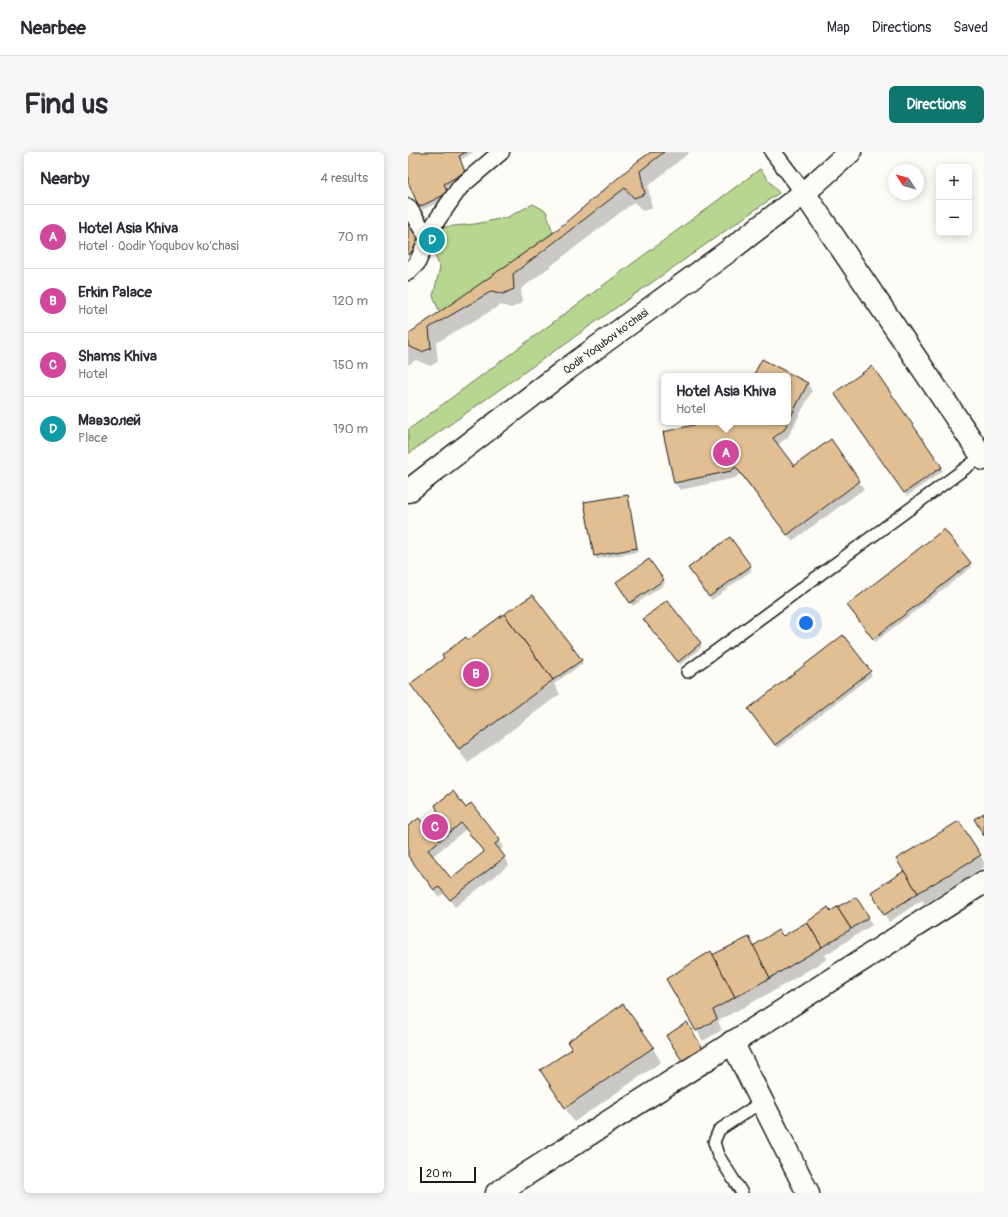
<!DOCTYPE html>
<meta charset="utf-8">
<style>
:root{--surface:#fff;--page:#f7f7f7;--text:#2b2b33;--muted:#7c7c81;--line:#e1e1e2;--accent:#0f766e}
body{margin:0;font-family:Pangolin,sans-serif;background:var(--page);color:var(--text)}
.controls{position:absolute;right:12px;top:12px;display:grid;overflow:hidden;border-radius:6px;box-shadow:0 2px 10px #0003}
.controls button{width:36px;height:36px;display:grid;place-items:center;padding:0;border:0;border-bottom:1px solid var(--line);background:var(--surface);color:var(--text);font:20px sans-serif}
.compass{position:absolute;left:480px;top:12px;width:36px;height:36px;border-radius:50%;background:var(--surface);box-shadow:0 2px 10px #0003;rotate:306deg}
.scale{position:absolute;left:12px;bottom:10px;width:56px;box-sizing:border-box;padding-left:4px;border:2px solid #1c1c1c;border-top:0;font-size:11px;line-height:14px;white-space:nowrap;color:#1c1c1c;-webkit-text-stroke:3px #fdfcf7;paint-order:stroke}
.you{position:absolute;left:398px;top:471px;width:14px;height:14px;margin:-10px;border:3px solid #fff;border-radius:50%;background:#1a73e8;box-shadow:0 0 0 6px #1a73e833}
.badge{display:grid;place-items:center;width:26px;height:26px;border-radius:50%;background:var(--accent);color:#fff;font-size:13px;font-weight:700}
.pin{position:absolute;translate:-50% -50%;border:2px solid #fff;box-shadow:0 1px 4px #0006}
.popup{position:absolute;left:253px;top:221px;width:130px;height:52px;box-sizing:border-box;display:grid;place-content:center;border-radius:6px;background:var(--surface);filter:drop-shadow(0 1px 3px #0005);font-size:13px;white-space:nowrap;color:var(--muted)}
.popup b{font-size:15px;color:var(--text)}
.popup::after{content:'';position:absolute;left:50%;top:100%;margin-left:-8px;border:8px solid transparent;border-top-color:var(--surface)}
.list{margin:0;padding:0;list-style:none}
h2{display:flex;justify-content:space-between;align-items:center;height:52px;margin:0;padding:0 16px;font-size:17px}
h2 small{font-size:13px;font-weight:400;color:var(--muted)}
.list li{display:grid;grid-template-columns:26px 1fr auto;gap:12px;align-items:center;box-sizing:border-box;height:64px;padding:0 16px;border-top:1px solid var(--line)}
.list b{display:block;font-size:15px;white-space:nowrap}
.list p{margin:0;font-size:13px;white-space:nowrap;color:var(--muted)}
.list em{font-size:13px;font-style:normal;color:var(--muted)}
.map{position:relative;flex:none;width:576px;height:1041px;overflow:hidden;border-radius:6px}
header{display:flex;align-items:center;gap:24px;box-sizing:border-box;height:56px;padding:0 20px;background:var(--surface);border-bottom:1px solid var(--line)}
header strong{font-size:19px}
nav{display:flex;gap:22px;margin-inline-start:auto;font-size:14px}
.intro{display:flex;align-items:center;justify-content:space-between;box-sizing:border-box;height:96px;padding:0 24px}
h1{margin:0;font-size:28px}
.button{padding:10px 18px;border-radius:6px;background:var(--accent);color:#fff;font-size:14px;font-weight:700}
main{display:flex;gap:24px;padding:0 24px}
aside{flex:1;background:var(--surface);border-radius:6px;box-shadow:0 2px 10px #0003}
.map>svg:first-child{display:block}
.green{fill:#b7d68f;stroke:#6a7956}
.shadow{fill:#0003;fill-rule:evenodd}
.building{fill:#e1bf93;stroke:#1c1c1c;fill-rule:evenodd}
.lines{fill:none;stroke-linecap:round;stroke-linejoin:round}
.service-casing{stroke:#1c1c1c;stroke-width:14}
.pedestrian-casing{stroke:#1c1c1c;stroke-width:19}
.minor-casing{stroke:#1c1c1c;stroke-width:25}
.secondary-casing{stroke:#1c1c1c;stroke-width:25}
.service{stroke:#fdfcf7;stroke-width:11}
.pedestrian{stroke:#fdfcf7;stroke-width:16}
.minor{stroke:#fdfcf7;stroke-width:22}
.secondary{stroke:#fdfcf7;stroke-width:22}
.labels{text-anchor:middle;dominant-baseline:central;stroke-width:4;stroke-linejoin:round;paint-order:stroke}
.street-label{font-size:11px;fill:#1c1c1c;stroke:#fdfcf7}
</style>
<header>
<strong>Nearbee</strong>
<nav><a>Map</a><a>Directions</a><a>Saved</a></nav>
</header>
<div class="intro"><h1>Find us</h1><a class="button">Directions</a></div>
<main>
<aside>
<h2>Nearby<small>4 results</small></h2>
<ul class="list">
<li><span class="badge" style="background:#d1479c">A</span><div><b>Hotel Asia Khiva</b><p>Hotel · Qodir Yoqubov ko'chasi</p></div><em>70 m</em></li>
<li><span class="badge" style="background:#d1479c">B</span><div><b>Erkin Palace</b><p>Hotel</p></div><em>120 m</em></li>
<li><span class="badge" style="background:#d1479c">C</span><div><b>Shams Khiva</b><p>Hotel</p></div><em>150 m</em></li>
<li><span class="badge" style="background:#0f9aa8">D</span><div><b>Мавзолей</b><p>Place</p></div><em>190 m</em></li>
</ul>
</aside>
<div class="map">
<svg width="576" height="1041" viewBox="0 0 576 1041">
<rect width="100%" height="100%" fill="#fdfcf7"/>
<filter id="ink" filterUnits="userSpaceOnUse"><feTurbulence type="fractalNoise" baseFrequency=".025" numOctaves="2"/><feDisplacementMap in="SourceGraphic" scale="8" xChannelSelector="R" yChannelSelector="G"/><feConvolveMatrix kernelMatrix="1 2 1 2 8 2 1 2 1" color-interpolation-filters="sRGB"/></filter>
<g filter="url(#ink)">
<g class="green">
<polygon points="352,17 371,41 0,302 0,278"/>
<polygon points="125,52 138,59 145,81 32,161 25,144 32,116 20,86 36,75 67,72 100,65"/>
</g>
<g class="shadow">
<polygon points="0,0 66,0 52,8 58,24 37,36 41,45 14,58 0,27"/>
<polygon points="245,0 282,0 240,34 244,56 235,59 226,50 113,137 114,151 103,156 93,153 28,191 30,210 22,214 8,208 0,213 0,183 145,82"/>
<polygon points="0,72 15,94 0,108"/>
<polygon points="355,208 400,232 404,239 380,285 369,293 386,315 423,289 456,337 384,389 332,322 327,326 272,338 267,331 304,270 380,270 380,224 346,224"/>
<polygon points="429,244 533,315 535,319 499,344"/>
<polygon points="219,344 221,347 230,400 189,407 187,404"/>
<polygon points="322,387 344,418 304,448 283,420"/>
<polygon points="562,412 564,415 467,490 440,454"/>
<polygon points="255,428 257,432 225,454 211,434"/>
<polygon points="239,471 292,491 294,495 272,513"/>
<polygon points="435,484 464,523 370,596 343,561"/>
<polygon points="173,508 175,511 146,532 152,542 60,611 12,546 4,532"/>
<path d="M58,657l33,31 4,8 -4,3 10,14 -54,42 -11,-14 -5,4 -29,-38 -2,-3v-28l15,-4zM58,677l19,24 -34,27 -19,-23z"/>
<polygon points="572,703 576,710 576,715 517,752 514,748 481,770 464,740"/>
<polygon points="448,747 464,773 417,803 419,807 369,837 310,869 314,878 295,889 259,827 304,804 345,795 375,785"/>
<polygon points="214,853 245,896 253,910 166,970 142,932 165,898"/>
</g>
<g class="building">
<polygon points="0,0 58,0 51,4 57,20 36,32 40,41 11,55 0,30"/>
<polygon points="243,0 256,0 232,19 237,42 226,46 217,36 105,122 106,137 95,142 84,139 21,176 23,196 14,200 0,194 0,182 145,81 230,9"/>
<polygon points="0,70 14,90 0,103"/>
<polygon points="354,207 400,231 376,278 365,286 386,314 423,287 452,329 379,383 328,315 323,319 266,331 255,280 299,270 380,270 380,224 345,224"/>
<polygon points="464,214 534,315 496,341 426,241"/>
<polygon points="220,343 229,396 186,404 176,350"/>
<polygon points="536,377 563,411 465,487 439,453"/>
<polygon points="322,385 343,414 301,445 280,416"/>
<polygon points="241,407 256,428 222,451 208,430"/>
<polygon points="125,443 174,508 145,528 96,462"/>
<polygon points="259,448 293,491 270,510 235,467"/>
<polygon points="96,462 145,528 51,597 2,532 36,506 34,503 58,485 60,488"/>
<polygon points="435,483 463,519 367,593 340,557"/>
<path d="M45,639l13,17 5,-5 29,37 -5,4 10,13 -55,43 -11,-13 -5,3 -26,-34v-30l11,-8 4,5 15,-11 -3,-7zM53,671l23,29 -33,26 -23,-28z"/>
<polygon points="576,661 576,684 566,667"/>
<polygon points="551,669 573,703 510,741 488,707"/>
<polygon points="496,719 510,741 476,763 463,740"/>
<polygon points="448,745 461,765 443,777 429,755"/>
<polygon points="420,755 423,759 429,755 443,777 414,795 399,770"/>
<polygon points="399,770 414,795 362,826 345,794 370,778 375,784"/>
<polygon points="341,785 362,826 327,845 304,803"/>
<polygon points="303,799 327,845 305,858 309,867 288,879 258,827"/>
<polygon points="215,852 246,895 157,956 132,918 164,897 159,890"/>
<polygon points="279,870 295,897 275,910 258,884"/>
</g>
<g class="lines">
<defs>
<g id="service">
<polyline points="279,520 574,304"/>
<polyline points="334,1041 310,1003 306,990 311,978 355,949"/>
</g>
<g id="pedestrian">
<polyline points="365,0 396,41"/>
<polyline points="0,55 20,86"/>
<polyline points="0,120 9,111 27,71 52,35 93,0"/>
</g>
<g id="minor">
<polyline points="396,41 576,307"/>
<path id="s1" d="M0,339l155,-119 167,-122 74,-57 46,-41"/>
<polyline points="324,890 400,1041"/>
</g>
<polyline id="secondary" points="89,1041 576,730"/>
</defs>
<use href="#service" class="service-casing"/>
<use href="#pedestrian" class="pedestrian-casing"/>
<use href="#minor" class="minor-casing"/>
<use href="#secondary" class="secondary-casing"/>
<use href="#service" class="service"/>
<use href="#pedestrian" class="pedestrian"/>
<use href="#minor" class="minor"/>
<use href="#secondary" class="secondary"/>
</g>
</g>
<g class="labels">
<g class="street-label">
<text stroke="none"><textPath href="#s1" startOffset="248">Qodir Yoqubov ko'chasi</textPath></text>
</g>
</g>
</svg>
<div class="controls">
<button>+</button>
<button>−</button>
</div>
<svg class="compass" viewBox="-18 -18 36 36"><path d="M0-13l5 13h-10z" fill="#e53935"/><path d="M0 13l5-13h-10z" fill="#7c7c81"/></svg>
<div class="scale">20 m</div>
<div class="you"></div>
<div class="pin badge" style="left:318px;top:301px;background:#d1479c">A</div>
<div class="popup"><b>Hotel Asia Khiva</b>Hotel</div>
<div class="pin badge" style="left:68px;top:522px;background:#d1479c">B</div>
<div class="pin badge" style="left:27px;top:675px;background:#d1479c">C</div>
<div class="pin badge" style="left:24px;top:88px;background:#0f9aa8">D</div>
</div>
</main>
